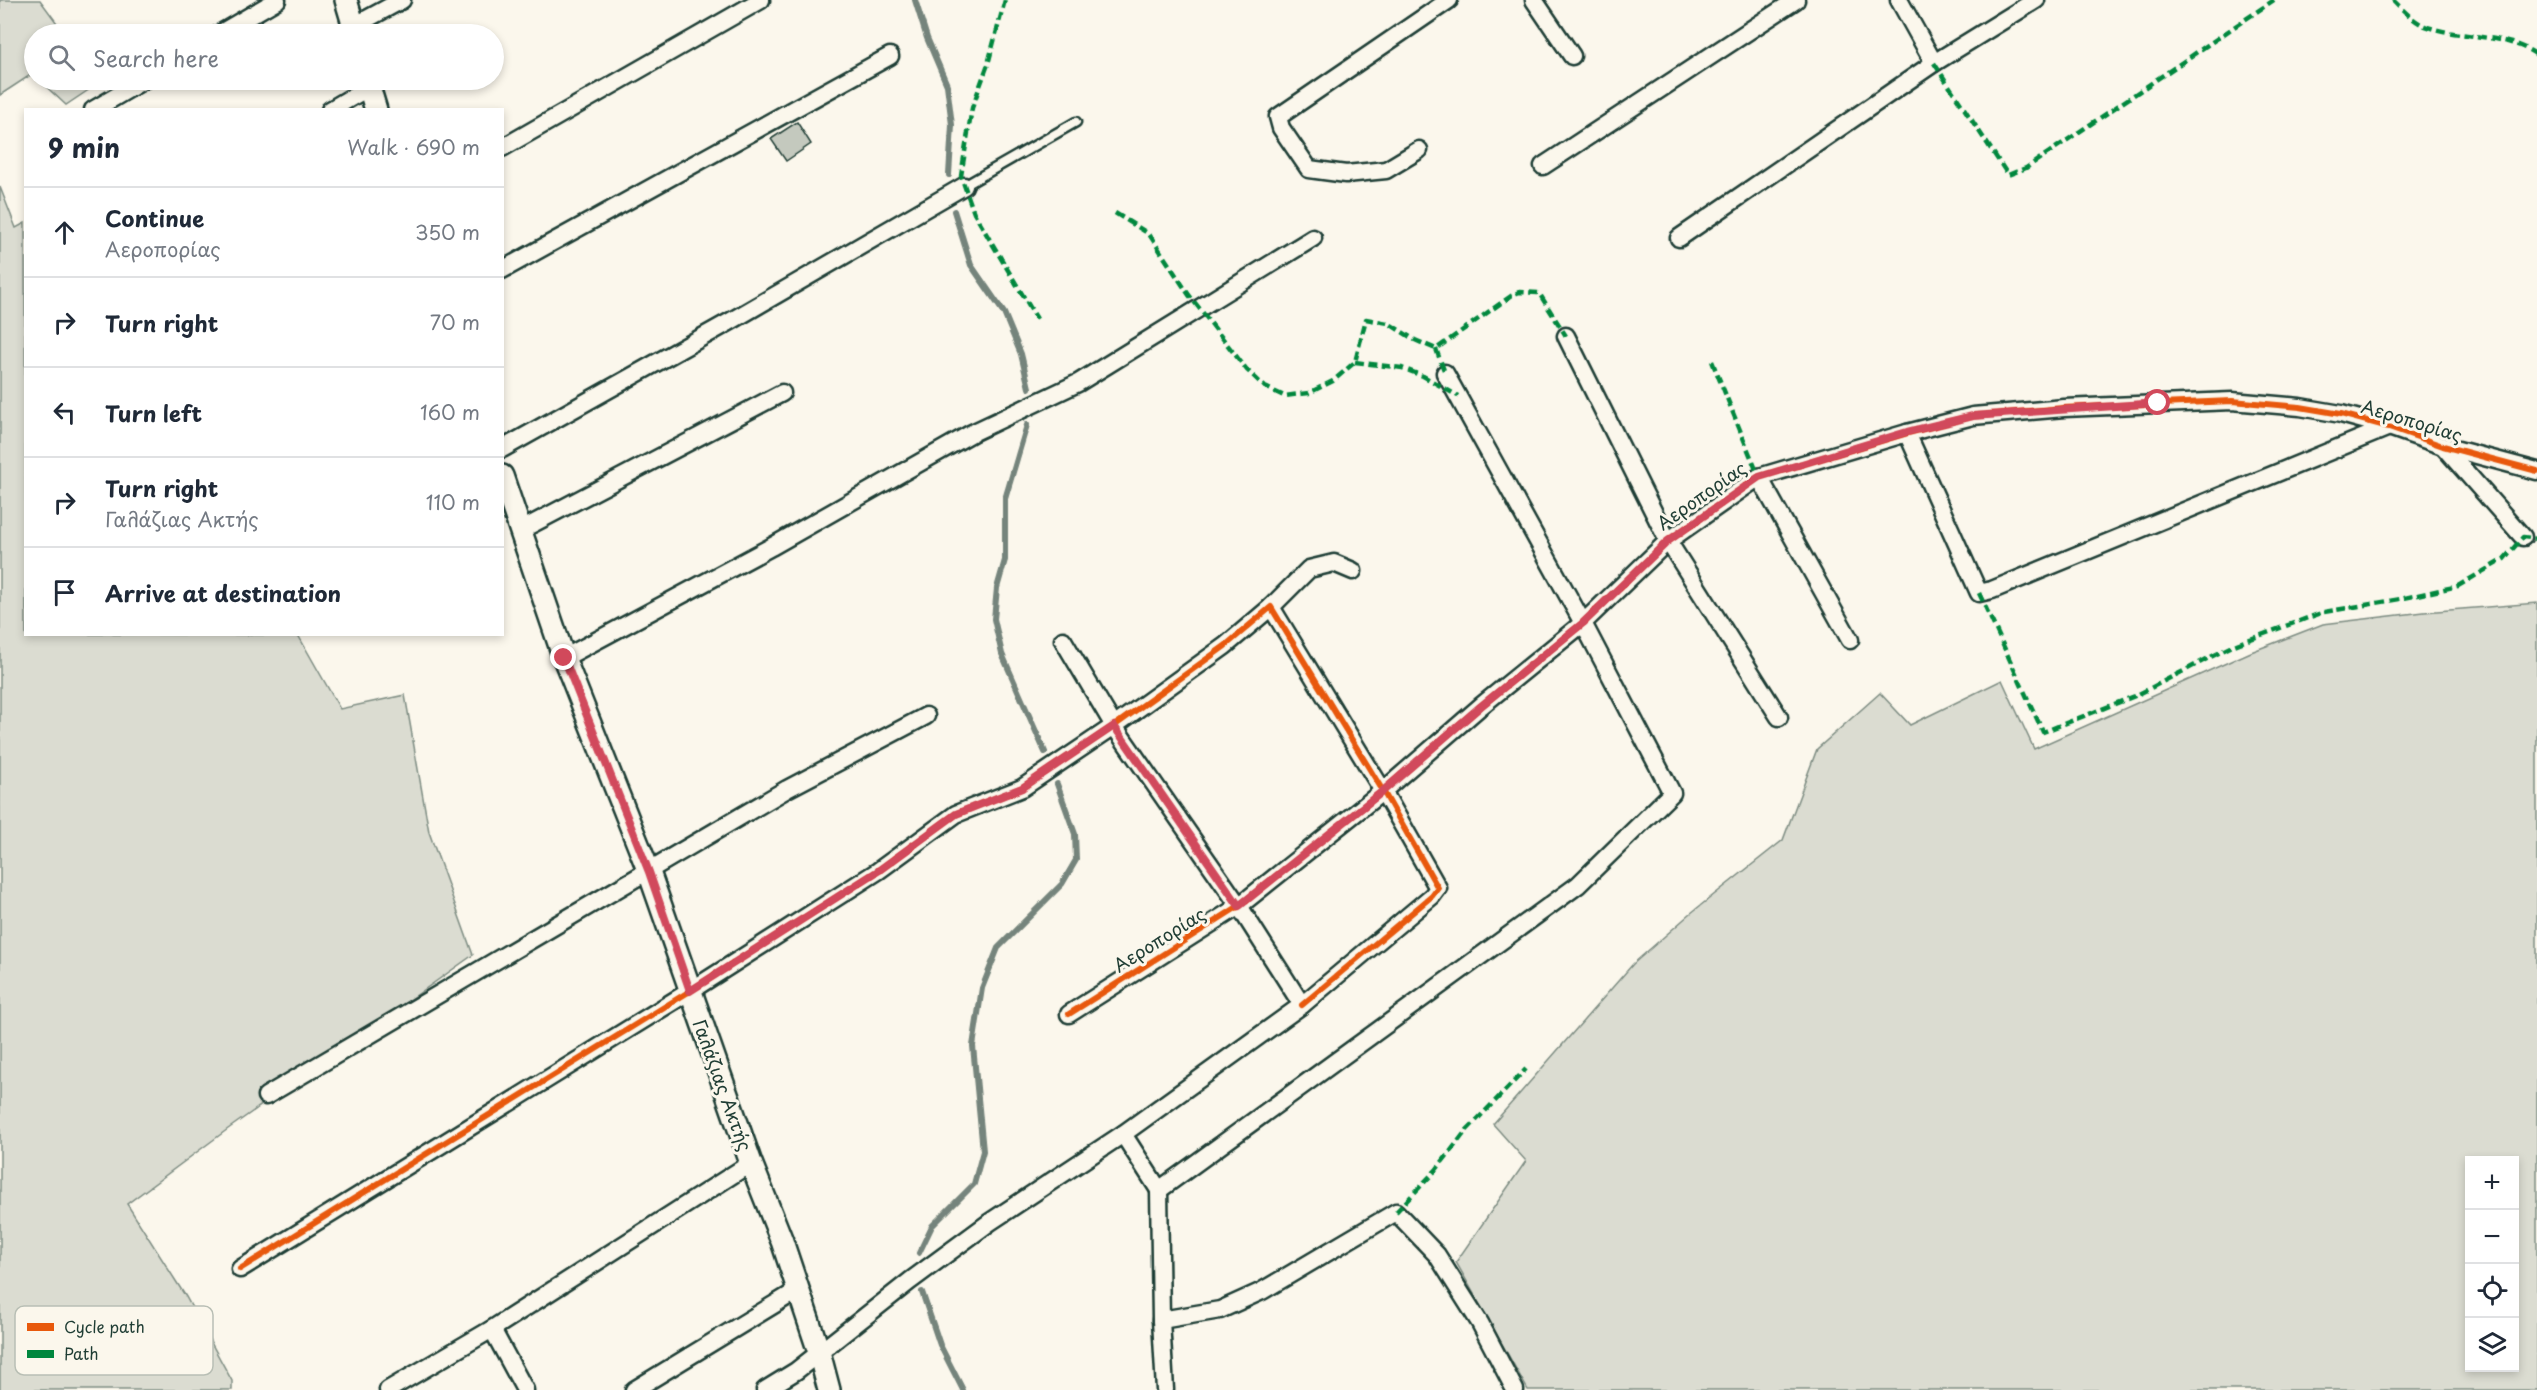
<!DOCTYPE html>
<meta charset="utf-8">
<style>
:root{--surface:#fff;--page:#f6f6f7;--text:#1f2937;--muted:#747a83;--line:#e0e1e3}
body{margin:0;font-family:"Playpen Sans",sans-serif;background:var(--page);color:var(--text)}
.controls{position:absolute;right:18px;bottom:18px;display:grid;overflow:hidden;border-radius:0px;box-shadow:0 3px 9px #0003}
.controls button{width:54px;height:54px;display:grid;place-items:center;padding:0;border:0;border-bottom:2px solid var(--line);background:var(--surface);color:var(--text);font:30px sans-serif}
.stop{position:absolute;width:18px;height:18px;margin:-14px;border:4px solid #d1495b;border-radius:50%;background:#fff}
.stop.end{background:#d1495b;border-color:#fff;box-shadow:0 2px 6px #0008}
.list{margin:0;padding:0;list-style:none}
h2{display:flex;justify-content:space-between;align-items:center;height:78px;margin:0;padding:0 24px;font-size:26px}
h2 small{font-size:20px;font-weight:400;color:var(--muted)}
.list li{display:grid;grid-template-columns:39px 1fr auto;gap:18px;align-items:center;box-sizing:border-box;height:90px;padding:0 24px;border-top:2px solid var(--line)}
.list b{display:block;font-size:22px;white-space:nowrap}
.list p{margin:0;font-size:20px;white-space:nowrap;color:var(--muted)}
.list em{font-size:20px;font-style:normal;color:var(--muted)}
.icon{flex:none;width:33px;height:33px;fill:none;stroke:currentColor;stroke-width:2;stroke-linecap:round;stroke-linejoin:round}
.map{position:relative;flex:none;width:2537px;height:1390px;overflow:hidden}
.search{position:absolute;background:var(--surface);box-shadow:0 3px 9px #0003;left:24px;top:24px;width:480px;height:66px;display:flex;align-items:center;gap:15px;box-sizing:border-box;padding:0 21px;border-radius:33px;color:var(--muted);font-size:22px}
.panel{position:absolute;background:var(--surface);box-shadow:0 3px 9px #0003;left:24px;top:108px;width:480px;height:528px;border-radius:0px}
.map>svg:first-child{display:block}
.green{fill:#dbdcd1;stroke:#7d8c82;stroke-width:1.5;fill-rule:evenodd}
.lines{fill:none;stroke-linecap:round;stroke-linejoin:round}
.stream{stroke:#74847b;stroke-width:6}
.building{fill:#c4c9be;stroke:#1f3d34;stroke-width:1.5}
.service-casing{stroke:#1f3d34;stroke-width:13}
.minor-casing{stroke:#1f3d34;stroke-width:21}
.tertiary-casing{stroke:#1f3d34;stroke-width:26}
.service{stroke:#fbf7ec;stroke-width:8}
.minor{stroke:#fbf7ec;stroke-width:16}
.tertiary{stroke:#fbf7ec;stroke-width:21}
.quiet{stroke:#00873e;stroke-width:4.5;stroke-dasharray:9 4.5;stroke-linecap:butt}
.cycleway-casing{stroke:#fbf7ec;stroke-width:10}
.cycleway{stroke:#e8590c;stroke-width:6}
.route{stroke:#d1495b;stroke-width:8}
.labels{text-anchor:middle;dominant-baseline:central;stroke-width:6;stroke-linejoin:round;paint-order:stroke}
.street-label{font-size:18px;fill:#1f3d34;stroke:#fbf7ec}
.key{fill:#fbf7ec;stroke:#b9bfb5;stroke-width:1.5}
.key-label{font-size:16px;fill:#1f3d34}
</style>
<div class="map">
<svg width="2537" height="1390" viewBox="0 0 2537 1390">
<rect width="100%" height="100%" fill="#fbf7ec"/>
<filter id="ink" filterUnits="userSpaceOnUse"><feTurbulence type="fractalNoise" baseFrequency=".0167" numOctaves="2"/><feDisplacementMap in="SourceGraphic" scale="12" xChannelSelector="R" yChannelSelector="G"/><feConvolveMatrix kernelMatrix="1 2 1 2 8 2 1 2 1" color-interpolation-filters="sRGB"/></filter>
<g filter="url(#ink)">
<g class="green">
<polygon points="0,0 40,0 65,34 34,34 34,76 32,74 0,95"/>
<polygon points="39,80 96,80 99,83 66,105"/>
<polygon points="0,187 16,228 25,223 26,634 298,635 340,709 405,695 429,832 473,955 228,1129 127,1204 186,1297 232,1381 232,1390 0,1390"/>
<path d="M2537,603v787h-1009l-72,-128 70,-101 -33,-37 140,-160 58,-51 92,-73 34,-91 63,-56 30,32 92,-45 32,69 217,-97 72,-28 101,-12zM2514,1160v208h-44v-208z"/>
</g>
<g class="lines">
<g class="stream">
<polyline points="915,0 927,38 947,85 952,125 949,175"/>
<polyline points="954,211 971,265 1004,313 1021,354 1029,388"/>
<polyline points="1027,425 1005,499 1005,560 997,588 994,619 1002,654 1045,752"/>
<polyline points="919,1253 932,1226 974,1184 983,1151 973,1046 982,988 998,948 1062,884 1076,860 1075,834 1057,784"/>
<polyline points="922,1292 940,1345 963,1390"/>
</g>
</g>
<polygon class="building" points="797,122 811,144 786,161 771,139"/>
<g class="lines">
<defs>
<polyline id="service" points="964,186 1076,122"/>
<g id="minor">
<polyline points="1534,0 1572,56"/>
<polyline points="1899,0 1934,63"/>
<polyline points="354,26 402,0"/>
<polyline points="219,34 277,0"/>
<polyline points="93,110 144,80"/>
<polyline points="330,110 369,87"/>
<polyline points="502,148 761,0"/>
<polyline points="1419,150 1386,170 1346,174 1309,169 1281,128 1278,117 1449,0"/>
<polyline points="1543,166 1796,0"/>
<polyline points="1679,238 1934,63 2036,0"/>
<polyline points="502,270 890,56"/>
<polyline points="1566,336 1668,541 1779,717"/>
<polyline points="1907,433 1979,593 1992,590 2389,427"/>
<polyline points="2443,446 2523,537"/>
<polyline points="502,449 731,321 964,186"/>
<polyline points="1759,477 1850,640"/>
<polyline points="521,530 782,393"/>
<polyline points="1271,607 1309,569 1334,563 1353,571"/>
<polyline points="564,658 771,547 972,433 1078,383 1313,238"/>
<polyline points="1069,1014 1239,906 1383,791 1481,706 1583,623 1668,541 1759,477 1907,433 1973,416 2064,408 2232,401 2300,407 2341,414 2389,427 2443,446 2537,471"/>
<polyline points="266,1096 787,789 926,716"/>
<polyline points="1123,1134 1159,1190 1578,885 1672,793 1583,623 1445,373"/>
<polyline points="1159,1190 1161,1320 1165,1390"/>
<polyline points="240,1269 690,991 878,871 956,814 1022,788 1114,726 1225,646 1271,607 1383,791 1438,888 1432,896 1302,1005"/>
<polyline points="1161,1320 1220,1310 1262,1291 1396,1212 1437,1255 1480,1323 1515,1390"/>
<polyline points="492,1329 525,1390"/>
<polyline points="388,1390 492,1329 751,1163"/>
<polyline points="634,1390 798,1290"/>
<polyline points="765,1390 796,1371 910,1281 990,1222 1123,1134 1302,1005 1239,906 1114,726 1063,640"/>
</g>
<g id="tertiary">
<polyline points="346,0 356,34"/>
<polyline points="367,80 376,110"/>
<polyline points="502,476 564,658 649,872 751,1163 782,1241 819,1352 829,1390"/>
</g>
</defs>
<use href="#service" class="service-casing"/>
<use href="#minor" class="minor-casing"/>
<use href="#tertiary" class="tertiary-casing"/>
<use href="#service" class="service"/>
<use href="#minor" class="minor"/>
<use href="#tertiary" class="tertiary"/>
<g class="quiet">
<polyline points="1005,0 988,64 972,108 961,176 974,213 1037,319"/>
<path d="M2393,0c9,9 20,21 32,26 35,13 81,7 112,29"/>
<polyline points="1934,63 2008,175 2026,168 2274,0"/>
<polyline points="1115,213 1149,234 1189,295 1247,370 1265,387 1284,396 1309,393 1333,381 1355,362 1366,319 1388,323 1415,340 1436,349 1511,296 1519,292 1539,293 1566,336"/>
<polyline points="1436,349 1445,373"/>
<polyline points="1712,361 1759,477"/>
<polyline points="1355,362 1402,368 1423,376 1458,396"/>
<polyline points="1979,593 2043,732 2135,696 2234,645 2324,612 2400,599 2458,586 2504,559 2523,537 2537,539"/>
<polyline points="1396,1212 1436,1170 1466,1131 1526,1069"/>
</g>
<defs>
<g id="cycleway">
<polyline points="1069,1014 1239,906 1383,791 1481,706 1583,623 1668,541 1759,477 1907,433 1973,416 2064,408 2232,401 2300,407 2341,414 2389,427 2443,446 2537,471"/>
<polyline points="240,1269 690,991 878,871 956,814 1022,788 1114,726 1225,646 1271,607 1383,791 1438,888 1432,896 1302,1005"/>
</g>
</defs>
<use href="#cycleway" class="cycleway-casing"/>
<use href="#cycleway" class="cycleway"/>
</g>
</g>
<g class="lines" filter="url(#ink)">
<polyline class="route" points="564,658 649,872 690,991 878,871 956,814 1022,788 1114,726 1239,906 1383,791 1481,706 1583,623 1668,541 1759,477 1907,432 1973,416 2158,403"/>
</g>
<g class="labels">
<g class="street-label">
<text transform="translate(2412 420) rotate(17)">Αεροπορίας</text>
<text transform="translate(1701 495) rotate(-35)">Αεροπορίας</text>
<text transform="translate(1159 939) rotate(-32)">Αεροπορίας</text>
<text transform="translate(723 1085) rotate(70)">Γαλάζιας Ακτής</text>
</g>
</g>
<rect x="15" y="1306" width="198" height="69" rx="9" class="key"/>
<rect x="27" y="1323" width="27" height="8" fill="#e8590c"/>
<rect x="27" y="1350" width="27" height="8" fill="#00873e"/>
<g class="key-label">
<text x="64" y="1333">Cycle path</text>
<text x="64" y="1360">Path</text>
</g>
</svg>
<div class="controls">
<button>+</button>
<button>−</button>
<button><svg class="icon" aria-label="locate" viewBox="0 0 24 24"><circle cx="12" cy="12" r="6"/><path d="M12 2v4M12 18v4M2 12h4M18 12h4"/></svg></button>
<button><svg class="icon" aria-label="layers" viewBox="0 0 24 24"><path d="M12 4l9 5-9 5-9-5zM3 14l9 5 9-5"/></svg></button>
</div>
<div class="stop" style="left:2158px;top:403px"></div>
<div class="stop end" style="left:564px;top:658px"></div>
<div class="search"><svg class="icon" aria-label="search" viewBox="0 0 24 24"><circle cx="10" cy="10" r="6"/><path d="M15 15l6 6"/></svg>Search here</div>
<section class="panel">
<h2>9 min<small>Walk · 690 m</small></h2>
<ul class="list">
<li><svg class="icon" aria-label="ahead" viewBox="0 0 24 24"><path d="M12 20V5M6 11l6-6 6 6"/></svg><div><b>Continue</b><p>Αεροπορίας</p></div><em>350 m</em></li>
<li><svg class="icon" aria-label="right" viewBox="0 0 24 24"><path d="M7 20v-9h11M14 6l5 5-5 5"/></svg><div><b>Turn right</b></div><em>70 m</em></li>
<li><svg class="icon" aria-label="left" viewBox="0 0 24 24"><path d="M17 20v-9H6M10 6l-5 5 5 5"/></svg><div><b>Turn left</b></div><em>160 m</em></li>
<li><svg class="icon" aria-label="right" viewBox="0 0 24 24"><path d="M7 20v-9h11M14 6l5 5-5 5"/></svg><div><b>Turn right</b><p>Γαλάζιας Ακτής</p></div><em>110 m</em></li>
<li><svg class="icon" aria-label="arrive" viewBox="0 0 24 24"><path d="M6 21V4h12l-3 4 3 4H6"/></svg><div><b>Arrive at destination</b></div></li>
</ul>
</section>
</div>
